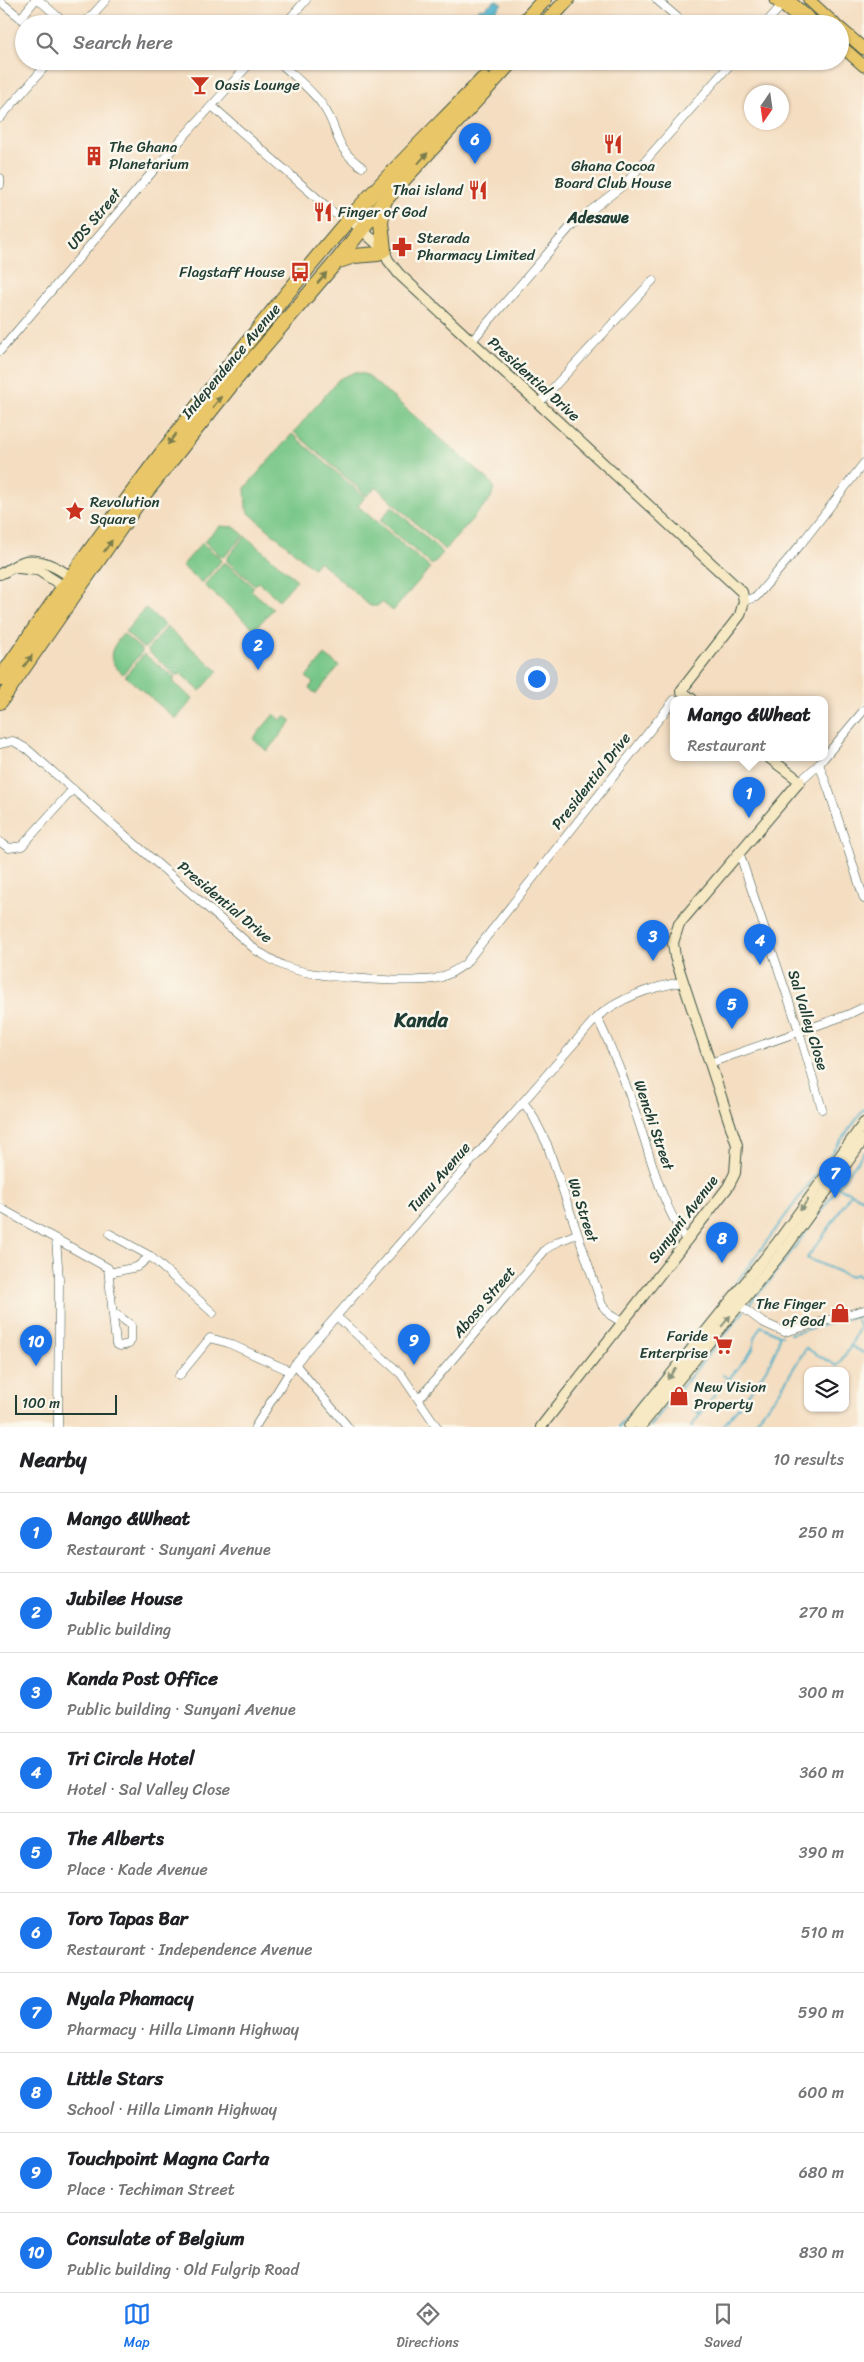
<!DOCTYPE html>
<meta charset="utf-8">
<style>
:root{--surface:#fff;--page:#f2f2f2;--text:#202124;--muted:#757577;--line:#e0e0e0;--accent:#1a73e8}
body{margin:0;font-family:Sriracha,sans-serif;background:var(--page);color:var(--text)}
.controls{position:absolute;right:15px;bottom:15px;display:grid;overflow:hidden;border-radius:10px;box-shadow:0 1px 4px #0004}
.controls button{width:45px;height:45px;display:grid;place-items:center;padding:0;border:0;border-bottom:1px solid var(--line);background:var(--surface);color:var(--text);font:25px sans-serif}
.compass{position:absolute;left:744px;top:85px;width:45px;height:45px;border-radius:50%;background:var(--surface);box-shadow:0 1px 4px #0004;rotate:193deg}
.scale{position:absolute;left:15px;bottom:12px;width:102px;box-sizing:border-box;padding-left:5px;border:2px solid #1f3d34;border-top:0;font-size:14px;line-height:18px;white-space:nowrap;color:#1f3d34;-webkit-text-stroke:4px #fbf7ec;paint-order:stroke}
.you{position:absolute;left:536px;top:678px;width:18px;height:18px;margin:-12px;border:4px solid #fff;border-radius:50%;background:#1a73e8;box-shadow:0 0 0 8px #1a73e833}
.badge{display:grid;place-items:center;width:32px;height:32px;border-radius:50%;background:var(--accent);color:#fff;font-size:16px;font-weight:700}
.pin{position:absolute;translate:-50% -41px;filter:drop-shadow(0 1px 2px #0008)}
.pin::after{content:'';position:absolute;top:26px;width:18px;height:15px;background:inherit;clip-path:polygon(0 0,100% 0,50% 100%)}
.popup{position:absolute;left:670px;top:696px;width:158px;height:65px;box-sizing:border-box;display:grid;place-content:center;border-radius:10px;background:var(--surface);filter:drop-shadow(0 1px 4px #0005);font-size:16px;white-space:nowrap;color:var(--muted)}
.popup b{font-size:19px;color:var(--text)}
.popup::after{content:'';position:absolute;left:50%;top:100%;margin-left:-10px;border:10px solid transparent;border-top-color:var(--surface)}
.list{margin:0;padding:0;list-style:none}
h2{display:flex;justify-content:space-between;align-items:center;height:65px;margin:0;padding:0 20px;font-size:21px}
h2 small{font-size:16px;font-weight:400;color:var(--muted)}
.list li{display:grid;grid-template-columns:32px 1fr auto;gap:15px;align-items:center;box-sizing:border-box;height:80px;padding:0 20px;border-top:1px solid var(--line)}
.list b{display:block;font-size:19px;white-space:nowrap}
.list p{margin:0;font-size:16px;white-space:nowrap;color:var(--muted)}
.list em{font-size:16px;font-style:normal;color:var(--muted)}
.icon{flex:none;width:28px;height:28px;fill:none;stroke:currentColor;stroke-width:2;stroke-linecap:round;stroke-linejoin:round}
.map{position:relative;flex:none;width:864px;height:1427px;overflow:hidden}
.search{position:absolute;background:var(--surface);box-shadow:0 1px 4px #0004;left:15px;right:15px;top:15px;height:55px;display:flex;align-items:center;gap:12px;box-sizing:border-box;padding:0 18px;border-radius:28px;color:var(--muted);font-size:19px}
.sheet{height:865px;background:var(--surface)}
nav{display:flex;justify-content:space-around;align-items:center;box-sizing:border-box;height:70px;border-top:1px solid var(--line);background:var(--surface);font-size:14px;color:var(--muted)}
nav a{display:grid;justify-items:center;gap:2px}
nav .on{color:var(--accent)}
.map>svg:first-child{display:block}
.green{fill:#77c687;stroke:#4b825e}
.water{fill:#48aec7;stroke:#34767e}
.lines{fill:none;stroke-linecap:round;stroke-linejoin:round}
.stream{stroke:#48aec7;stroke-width:2}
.street-casing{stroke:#3f5549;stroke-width:9}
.secondary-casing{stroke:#3f5549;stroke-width:12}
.primary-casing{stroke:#3f5549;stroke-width:13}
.highway-casing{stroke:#3f5549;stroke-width:16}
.street{stroke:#fff;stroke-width:8}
.secondary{stroke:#f6e9c3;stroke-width:10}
.primary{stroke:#e9c769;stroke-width:11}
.highway{stroke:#e9c769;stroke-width:14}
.oneway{fill:#7a7b4c}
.oneway2{fill:#8a937c}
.labels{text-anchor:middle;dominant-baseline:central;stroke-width:5;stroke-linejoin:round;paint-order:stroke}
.poi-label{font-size:15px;fill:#1f3d34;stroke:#fbf7ec;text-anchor:start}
.street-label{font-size:15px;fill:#1f3d34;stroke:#fbf7ec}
.neighbourhood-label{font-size:16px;font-weight:bold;fill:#1f3d34;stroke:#fbf7ec}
.district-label{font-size:20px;font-weight:bold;fill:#1f3d34;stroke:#fbf7ec}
</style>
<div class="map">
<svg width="864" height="1427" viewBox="0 0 864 1427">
<rect width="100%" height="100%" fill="#fbf7ec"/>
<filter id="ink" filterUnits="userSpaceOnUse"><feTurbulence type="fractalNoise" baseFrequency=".02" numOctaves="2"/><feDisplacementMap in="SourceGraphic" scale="10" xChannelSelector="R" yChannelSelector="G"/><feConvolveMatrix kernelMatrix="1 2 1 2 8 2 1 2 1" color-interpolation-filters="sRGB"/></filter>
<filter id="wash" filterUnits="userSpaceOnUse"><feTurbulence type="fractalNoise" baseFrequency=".0096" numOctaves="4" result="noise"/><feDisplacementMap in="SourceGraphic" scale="20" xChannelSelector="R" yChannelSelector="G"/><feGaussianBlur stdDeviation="1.12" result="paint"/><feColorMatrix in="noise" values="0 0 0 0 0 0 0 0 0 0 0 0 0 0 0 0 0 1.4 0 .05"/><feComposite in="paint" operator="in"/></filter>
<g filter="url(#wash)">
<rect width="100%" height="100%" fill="#f4ddc0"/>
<g class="green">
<polygon points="355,372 367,375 491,482 494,488 491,498 445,550 376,487 367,496 294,432 339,379"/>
<polygon points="292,434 365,497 358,506 430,568 393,611 382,602 377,606 370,606 319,561 313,568 249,513 246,508 245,488"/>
<polygon points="392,506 443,553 432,565 380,521"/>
<polygon points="220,526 234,527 244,535 225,556 222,557 204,541"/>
<polygon points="245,536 297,580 279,600 258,582 255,585 227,561 227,558"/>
<polygon points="202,543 220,558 221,561 202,583 182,566"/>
<polygon points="223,563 226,563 254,587 251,590 273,609 255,629 204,585"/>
<polygon points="145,608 165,625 146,647 143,648 125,632"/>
<polygon points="167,627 218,671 200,691 180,673 177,676 149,652 148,649"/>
<path d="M123,634l19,16v2l-19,22c-18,-15 -13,-24 0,-40z"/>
<polygon points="144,654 175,678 173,682 193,699 176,719 125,676"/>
<polygon points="325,655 339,666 316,694 309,688 313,683 306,677"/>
<polygon points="274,714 281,720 285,716 292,721 267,751 253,739"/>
</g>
<polygon class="water" points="496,0 502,4 483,24 480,24 474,15 480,8 483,9"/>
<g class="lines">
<g class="stream">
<polyline points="838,1187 864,1199"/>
<polyline points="851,1193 831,1225 807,1258 851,1277 856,1274 864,1280"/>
<polyline points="747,1307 772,1278 864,1152"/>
<polyline points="845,1319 864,1314"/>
<polyline points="790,1334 831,1323"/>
<polyline points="851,1346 864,1353"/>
<polyline points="723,1375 729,1379"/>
<polyline points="692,1409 700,1413"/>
<polyline points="619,1427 717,1309 864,1109"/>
<polyline points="649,1427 744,1311"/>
<polyline points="691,1427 720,1387 728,1380 754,1348 754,1338 761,1326 779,1335 782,1335"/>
<path d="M722,1427c16,-20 58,-67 57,-92"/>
<polyline points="751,1427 779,1392 806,1348 837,1366 849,1349 860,1326 855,1317"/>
</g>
</g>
</g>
<g filter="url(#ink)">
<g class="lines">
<defs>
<g id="street">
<polyline points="39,0 66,24"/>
<polyline points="657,0 685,24"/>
<polyline points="2,3 28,24"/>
<polyline points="21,18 35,0"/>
<polyline points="84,24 106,0"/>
<polyline points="285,24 306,0"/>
<polyline points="765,24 781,6"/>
<path d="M278,61c14,14 34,28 45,45 18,26 9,40 39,61"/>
<polyline points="212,106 334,213"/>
<polyline points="0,118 50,61"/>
<polyline points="0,178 0,185"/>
<polyline points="471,342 572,225 625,184 733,61"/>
<polyline points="0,351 160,163 252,61"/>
<polyline points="539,403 653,280"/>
<polyline points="744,601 756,597 801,544 864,463"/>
<path d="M0,744l13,-3 14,8 230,202c9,5 18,11 27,15 28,12 119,17 150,13 12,-2 22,-9 31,-15l209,-264"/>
<polyline points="819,764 829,791 864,899"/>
<polyline points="800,781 819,764 864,710"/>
<polyline points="0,842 9,848 22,846 73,789"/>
<polyline points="740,855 799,1031 822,1109"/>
<path d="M597,1017c16,34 30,68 41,103 14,41 24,86 49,121"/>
<polyline points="710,1063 847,1015 864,1007"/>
<polyline points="523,1102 532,1114 547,1144 602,1305 610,1315 622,1322"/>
<polyline points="0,1208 56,1239 59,1279 58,1427"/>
<polyline points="110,1234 150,1256"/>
<polyline points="56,1239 108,1268 116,1344 120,1346 129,1344 131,1340 131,1325 113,1312"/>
<polyline points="109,1273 137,1267 150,1256 213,1313"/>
<polyline points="739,1305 762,1322 785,1332 864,1310"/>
<polyline points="337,1317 401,1374 437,1427"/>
<polyline points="295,1364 348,1427"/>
<polyline points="179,1376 210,1338 228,1343 290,1371"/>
<polyline points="419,1399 546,1249 559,1241 577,1234"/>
<path d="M255,1427l35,-56 16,-20 291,-334c23,-19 55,-30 85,-35"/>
</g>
<g id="secondary">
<polyline points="350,219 384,250 388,260 399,274 742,592 744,601 740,615 681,691 692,699"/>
<polyline points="18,568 38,570 69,590"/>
<path d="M0,574c8,-3 17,-11 25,-13 17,-3 38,9 50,20"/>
<polyline points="541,1427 728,1187 735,1173 737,1145 675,957 673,943 679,924 800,781 768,757"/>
<polyline points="629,1427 777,1243 864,1123"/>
<polyline points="640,1427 784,1250 864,1139"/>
</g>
<g id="primary">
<polyline points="775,0 805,24"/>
<polyline points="789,0 816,24"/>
<polyline points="809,0 835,24"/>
<polyline points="840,28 864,49"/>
<polyline points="840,45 864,66"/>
</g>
<g id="highway">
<polyline points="522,24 544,0"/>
<polyline points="545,24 567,0"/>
<polyline points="384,250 381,223 384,202"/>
<polyline points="336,262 354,256 378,254"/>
<path d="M0,679c107,-157 221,-309 344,-454 44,-51 93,-98 139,-146"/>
<polyline points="0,702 142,497 236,379 336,262 384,201 512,61"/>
</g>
</defs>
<use href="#street" class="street-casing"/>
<use href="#secondary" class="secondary-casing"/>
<use href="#primary" class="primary-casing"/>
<use href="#highway" class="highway-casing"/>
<use href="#street" class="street"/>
<use href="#secondary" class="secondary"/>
<use href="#primary" class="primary"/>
<use href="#highway" class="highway"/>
</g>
<defs><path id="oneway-solid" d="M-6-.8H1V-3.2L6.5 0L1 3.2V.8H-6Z" transform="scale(1.25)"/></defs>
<g class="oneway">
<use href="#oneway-solid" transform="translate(423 158) rotate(-48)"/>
<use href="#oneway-solid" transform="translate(322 278) rotate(-49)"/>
<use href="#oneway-solid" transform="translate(217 402) rotate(-52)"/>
<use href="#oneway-solid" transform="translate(172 439) rotate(127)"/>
<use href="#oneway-solid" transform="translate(108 546) rotate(-55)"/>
<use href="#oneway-solid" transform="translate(28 661) rotate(-55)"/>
</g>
<g class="oneway2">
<use href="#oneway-solid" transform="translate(804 1205) rotate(126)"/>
<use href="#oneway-solid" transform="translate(726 1321) rotate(-51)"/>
<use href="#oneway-solid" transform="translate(672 1374) rotate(129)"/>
</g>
</g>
<defs>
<symbol id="bar-bare" viewBox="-9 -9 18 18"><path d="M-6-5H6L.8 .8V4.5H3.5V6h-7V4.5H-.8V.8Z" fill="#c8321e" stroke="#fbf7ec" stroke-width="2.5" paint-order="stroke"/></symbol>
<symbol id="restaurant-bare" viewBox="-9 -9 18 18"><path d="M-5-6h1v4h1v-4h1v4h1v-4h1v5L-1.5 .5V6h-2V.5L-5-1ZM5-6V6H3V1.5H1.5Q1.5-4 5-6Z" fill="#c8321e" stroke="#fbf7ec" stroke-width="2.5" paint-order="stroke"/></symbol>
<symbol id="building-bare" viewBox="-9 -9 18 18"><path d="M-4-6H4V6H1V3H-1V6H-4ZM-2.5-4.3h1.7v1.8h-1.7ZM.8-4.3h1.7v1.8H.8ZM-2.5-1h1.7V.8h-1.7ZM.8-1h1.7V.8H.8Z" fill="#c8321e" stroke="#fbf7ec" stroke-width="2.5" paint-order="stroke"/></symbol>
<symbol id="pharmacy-bare" viewBox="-9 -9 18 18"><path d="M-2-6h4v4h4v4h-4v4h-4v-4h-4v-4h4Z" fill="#c8321e" stroke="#fbf7ec" stroke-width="2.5" paint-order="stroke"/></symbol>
<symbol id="bus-bare" viewBox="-9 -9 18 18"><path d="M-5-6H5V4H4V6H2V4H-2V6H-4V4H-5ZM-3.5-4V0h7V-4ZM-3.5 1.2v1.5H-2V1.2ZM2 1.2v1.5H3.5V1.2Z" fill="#c8321e" stroke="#fbf7ec" stroke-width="2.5" paint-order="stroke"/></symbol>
<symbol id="sight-bare" viewBox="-9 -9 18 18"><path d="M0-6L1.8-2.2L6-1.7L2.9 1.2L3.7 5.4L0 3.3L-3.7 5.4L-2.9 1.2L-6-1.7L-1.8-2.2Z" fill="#c8321e" stroke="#fbf7ec" stroke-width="2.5" paint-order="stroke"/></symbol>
<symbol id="shop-bare" viewBox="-9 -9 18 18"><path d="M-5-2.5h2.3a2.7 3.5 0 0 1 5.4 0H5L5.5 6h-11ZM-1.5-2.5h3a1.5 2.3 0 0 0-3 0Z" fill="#c8321e" stroke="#fbf7ec" stroke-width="2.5" paint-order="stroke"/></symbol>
<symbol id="supermarket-bare" viewBox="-9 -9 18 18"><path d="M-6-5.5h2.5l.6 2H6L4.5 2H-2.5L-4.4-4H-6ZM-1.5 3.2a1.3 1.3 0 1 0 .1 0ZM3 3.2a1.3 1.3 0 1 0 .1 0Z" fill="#c8321e" stroke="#fbf7ec" stroke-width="2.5" paint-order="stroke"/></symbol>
</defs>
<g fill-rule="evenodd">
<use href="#bar-bare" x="186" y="71" width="28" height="28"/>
<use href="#restaurant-bare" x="599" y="130" width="28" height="28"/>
<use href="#building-bare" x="80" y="142" width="28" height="28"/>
<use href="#restaurant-bare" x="464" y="176" width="28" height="28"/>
<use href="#restaurant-bare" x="309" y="198" width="28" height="28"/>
<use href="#pharmacy-bare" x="388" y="233" width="28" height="28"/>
<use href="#bus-bare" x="286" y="258" width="28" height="28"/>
<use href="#sight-bare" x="61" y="497" width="28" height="28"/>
<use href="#shop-bare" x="826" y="1299" width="28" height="28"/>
<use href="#supermarket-bare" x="709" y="1331" width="28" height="28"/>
<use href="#shop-bare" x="665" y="1382" width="28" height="28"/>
</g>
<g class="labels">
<g class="poi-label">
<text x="215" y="85">Oasis Lounge</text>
<text x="109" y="147">The Ghana<tspan x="109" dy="17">Planetarium</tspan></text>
<text x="613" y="166" text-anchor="middle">Ghana Cocoa<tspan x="613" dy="17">Board Club House</tspan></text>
<text x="463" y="190" text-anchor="end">Thai island</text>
<text x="338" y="212">Finger of God</text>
<text x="417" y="238">Sterada<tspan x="417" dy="17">Pharmacy Limited</tspan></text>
<text x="285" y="272" text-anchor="end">Flagstaff House</text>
<text x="90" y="502">Revolution<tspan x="90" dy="17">Square</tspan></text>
<text x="825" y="1304" text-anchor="end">The Finger<tspan x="825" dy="17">of God</tspan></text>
<text x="708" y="1336" text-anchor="end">Faride<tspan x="708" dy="17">Enterprise</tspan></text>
<text x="694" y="1387">New Vision<tspan x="694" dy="17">Property</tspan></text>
</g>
<g class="street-label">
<text transform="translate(94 219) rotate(-50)">UDS Street</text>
<text transform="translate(231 361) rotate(-50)">Independence Avenue</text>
<text transform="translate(534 379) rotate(42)">Presidential Drive</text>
<text transform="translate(591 781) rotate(-52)">Presidential Drive</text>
<text transform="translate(225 902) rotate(40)">Presidential Drive</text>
<text transform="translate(808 1020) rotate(73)">Sal Valley Close</text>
<text transform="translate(654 1125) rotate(71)">Wenchi Street</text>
<text transform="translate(439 1177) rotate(-49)">Tumu Avenue</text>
<text transform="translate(583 1210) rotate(72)">Wa Street</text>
<text transform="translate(683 1219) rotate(-53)">Sunyani Avenue</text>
<text transform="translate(484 1302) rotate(-50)">Aboso Street</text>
</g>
<g class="neighbourhood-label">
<text x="598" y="217">Adesawe</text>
</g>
<g class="district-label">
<text x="421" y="1020">Kanda</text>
</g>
</g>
</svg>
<div class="controls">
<button><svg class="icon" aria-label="layers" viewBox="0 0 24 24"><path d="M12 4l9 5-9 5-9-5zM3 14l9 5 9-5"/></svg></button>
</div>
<svg class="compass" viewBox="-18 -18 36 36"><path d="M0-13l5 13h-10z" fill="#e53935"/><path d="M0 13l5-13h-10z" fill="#757577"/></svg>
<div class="scale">100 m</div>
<div class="you"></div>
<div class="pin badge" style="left:749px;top:818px">1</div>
<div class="popup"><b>Mango &amp;Wheat</b>Restaurant</div>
<div class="pin badge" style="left:258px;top:670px">2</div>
<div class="pin badge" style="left:653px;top:961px">3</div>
<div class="pin badge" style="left:760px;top:965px">4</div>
<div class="pin badge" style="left:732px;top:1029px">5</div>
<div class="pin badge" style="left:475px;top:164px">6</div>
<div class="pin badge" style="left:835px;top:1198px">7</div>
<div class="pin badge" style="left:722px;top:1263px">8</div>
<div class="pin badge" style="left:414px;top:1365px">9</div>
<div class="pin badge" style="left:36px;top:1366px">10</div>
<div class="search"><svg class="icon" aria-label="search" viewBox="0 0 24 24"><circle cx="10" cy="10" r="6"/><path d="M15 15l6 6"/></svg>Search here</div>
</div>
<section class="sheet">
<h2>Nearby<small>10 results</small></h2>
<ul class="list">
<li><span class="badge">1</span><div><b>Mango &amp;Wheat</b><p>Restaurant · Sunyani Avenue</p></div><em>250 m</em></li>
<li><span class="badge">2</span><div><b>Jubilee House</b><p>Public building</p></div><em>270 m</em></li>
<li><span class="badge">3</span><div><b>Kanda Post Office</b><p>Public building · Sunyani Avenue</p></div><em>300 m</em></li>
<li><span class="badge">4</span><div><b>Tri Circle Hotel</b><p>Hotel · Sal Valley Close</p></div><em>360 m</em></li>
<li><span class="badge">5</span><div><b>The Alberts</b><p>Place · Kade Avenue</p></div><em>390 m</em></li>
<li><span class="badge">6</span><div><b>Toro Tapas Bar</b><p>Restaurant · Independence Avenue</p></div><em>510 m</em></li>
<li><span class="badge">7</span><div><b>Nyala Phamacy</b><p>Pharmacy · Hilla Limann Highway</p></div><em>590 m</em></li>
<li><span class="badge">8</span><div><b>Little Stars</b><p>School · Hilla Limann Highway</p></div><em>600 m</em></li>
<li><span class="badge">9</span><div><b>Touchpoint Magna Carta</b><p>Place · Techiman Street</p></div><em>680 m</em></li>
<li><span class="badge">10</span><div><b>Consulate of Belgium</b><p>Public building · Old Fulgrip Road</p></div><em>830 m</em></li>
</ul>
</section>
<nav>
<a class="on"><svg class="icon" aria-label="map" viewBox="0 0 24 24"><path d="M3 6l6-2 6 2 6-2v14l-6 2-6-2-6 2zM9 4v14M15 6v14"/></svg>Map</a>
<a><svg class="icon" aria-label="directions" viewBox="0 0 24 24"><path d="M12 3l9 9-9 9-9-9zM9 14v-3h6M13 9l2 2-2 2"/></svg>Directions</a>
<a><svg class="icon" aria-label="saved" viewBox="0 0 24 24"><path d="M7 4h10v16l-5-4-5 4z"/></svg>Saved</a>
</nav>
